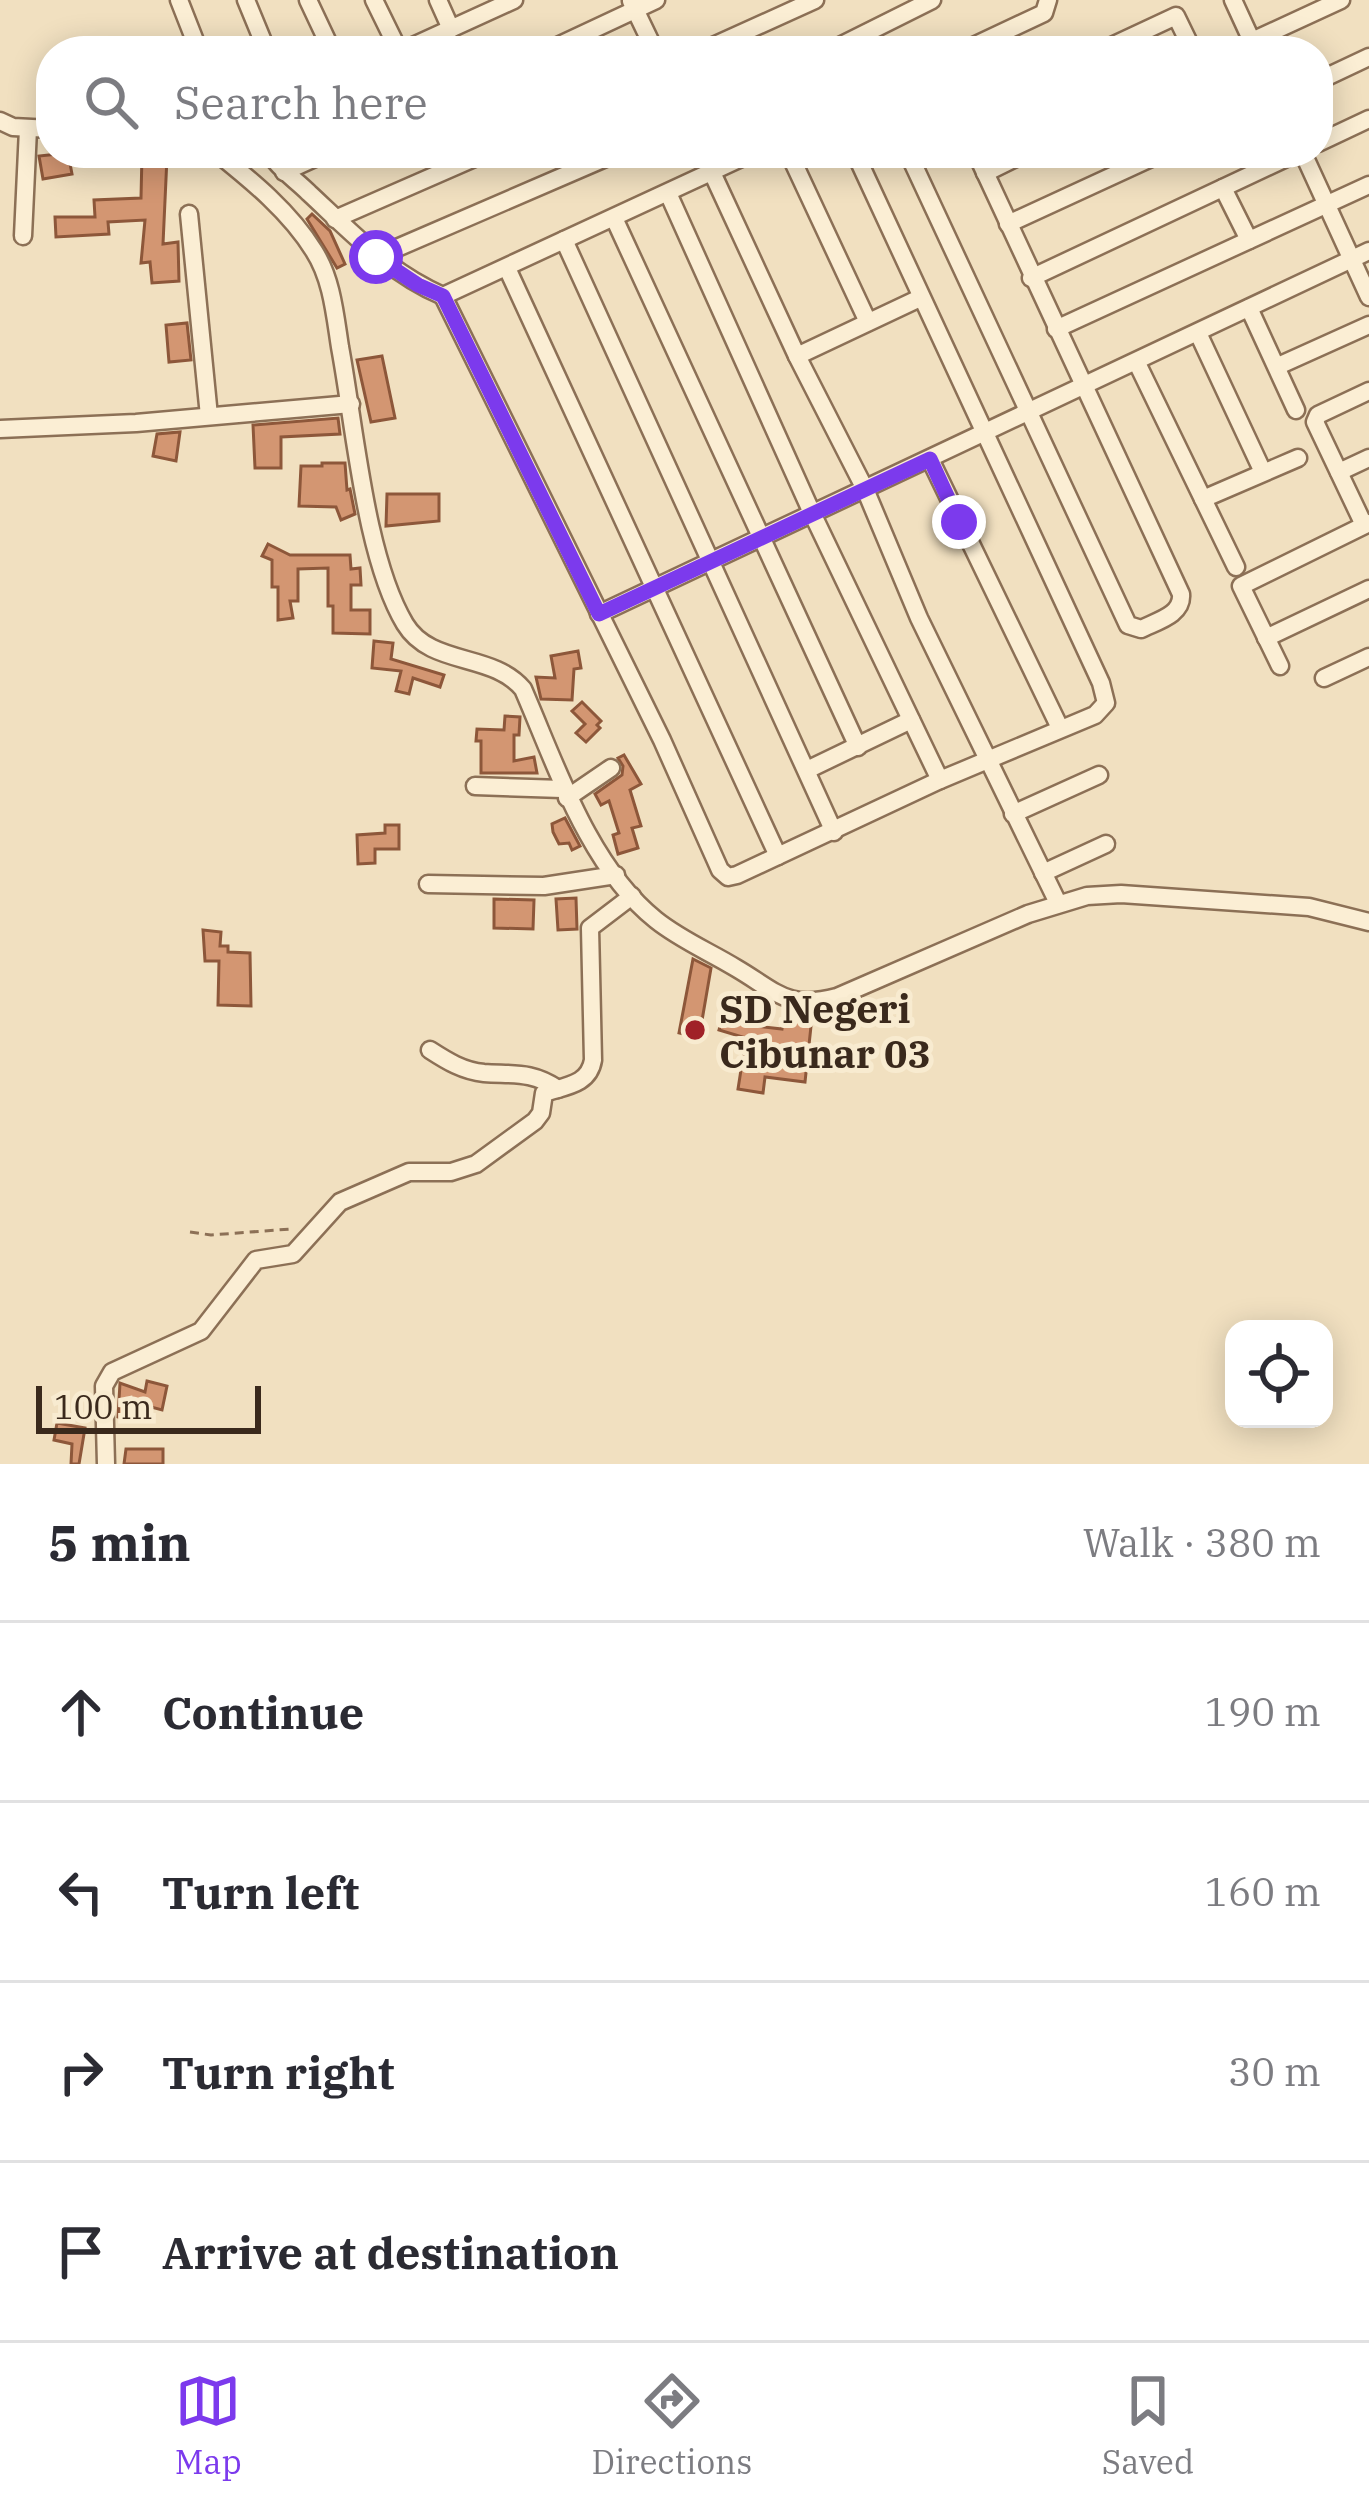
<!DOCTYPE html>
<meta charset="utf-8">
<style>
:root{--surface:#fff;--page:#f2f2f3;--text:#2b2b33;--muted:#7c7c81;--line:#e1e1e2;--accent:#7c3aed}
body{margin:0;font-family:"IBM Plex Serif",serif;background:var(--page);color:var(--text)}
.controls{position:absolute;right:36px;bottom:36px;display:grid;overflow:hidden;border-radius:24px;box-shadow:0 6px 30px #0003}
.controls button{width:108px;height:108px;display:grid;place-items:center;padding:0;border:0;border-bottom:3px solid var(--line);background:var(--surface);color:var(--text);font:60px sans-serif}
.scale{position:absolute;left:36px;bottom:30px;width:225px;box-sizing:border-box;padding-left:12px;border:6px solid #3a291c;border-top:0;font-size:33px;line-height:42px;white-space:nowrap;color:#3a291c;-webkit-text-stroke:9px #f8ebd0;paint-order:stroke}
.stop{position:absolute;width:36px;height:36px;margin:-27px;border:9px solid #7c3aed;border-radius:50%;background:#fff}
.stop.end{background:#7c3aed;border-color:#fff;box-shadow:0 3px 12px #0008}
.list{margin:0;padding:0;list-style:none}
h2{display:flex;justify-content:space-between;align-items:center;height:156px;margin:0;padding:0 48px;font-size:51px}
h2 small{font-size:39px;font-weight:400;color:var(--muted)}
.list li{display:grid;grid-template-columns:78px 1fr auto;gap:36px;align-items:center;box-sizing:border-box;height:180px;padding:0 48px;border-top:3px solid var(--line)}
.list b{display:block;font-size:45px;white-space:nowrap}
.list em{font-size:39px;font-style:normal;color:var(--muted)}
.icon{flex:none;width:66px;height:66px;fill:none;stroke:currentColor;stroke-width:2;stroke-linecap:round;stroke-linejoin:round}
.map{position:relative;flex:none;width:1369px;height:1464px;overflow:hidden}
.search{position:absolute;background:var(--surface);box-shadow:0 6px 30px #0003;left:36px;right:36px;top:36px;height:132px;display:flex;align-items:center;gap:30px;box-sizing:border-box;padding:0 42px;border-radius:48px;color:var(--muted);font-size:45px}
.sheet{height:876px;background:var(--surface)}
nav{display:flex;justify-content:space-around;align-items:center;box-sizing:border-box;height:168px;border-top:3px solid var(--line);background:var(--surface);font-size:33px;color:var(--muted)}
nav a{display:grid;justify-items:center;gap:6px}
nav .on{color:var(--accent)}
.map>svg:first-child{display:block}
.building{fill:#d39672;stroke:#8d573a;stroke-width:3}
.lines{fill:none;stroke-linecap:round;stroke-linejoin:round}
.minor-casing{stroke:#8c7056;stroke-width:21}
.path{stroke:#8c7056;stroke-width:3;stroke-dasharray:9 6;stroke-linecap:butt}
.minor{stroke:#fbeed4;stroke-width:16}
.route{stroke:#7c3aed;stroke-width:15}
.poi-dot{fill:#a02128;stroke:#f8ebd0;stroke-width:4.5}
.labels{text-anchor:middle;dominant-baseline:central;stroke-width:10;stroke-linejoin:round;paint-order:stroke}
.poi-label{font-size:39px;font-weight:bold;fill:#3a291c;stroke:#f8ebd0;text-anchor:start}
</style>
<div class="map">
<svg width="1369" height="1464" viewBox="0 0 1369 1464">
<rect width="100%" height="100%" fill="#f1e0c0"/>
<g class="building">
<polygon points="68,153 72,174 43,179 39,156"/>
<polygon points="142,154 167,157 163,244 178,242 179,281 152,283 150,262 141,263 145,220 108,222 109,234 56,237 55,217 95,217 94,200 141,198"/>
<polygon points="312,214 330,231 345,264 337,268 307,219"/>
<polygon points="187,323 191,360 169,362 166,325"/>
<polygon points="382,356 395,418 371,422 357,360"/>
<polygon points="338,418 340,434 281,437 281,468 255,468 253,425"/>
<polygon points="180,432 176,461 153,456 157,434"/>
<polygon points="322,463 345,463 347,490 350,489 355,514 341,520 336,507 299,506 301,466 322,466"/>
<polygon points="387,494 439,494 439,521 386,526"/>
<polygon points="268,544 290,555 350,555 351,569 360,568 361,585 351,585 351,610 370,610 370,634 333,633 333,606 328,606 328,568 298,569 298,601 290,601 293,618 278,620 278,587 272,587 272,560 262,556"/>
<polygon points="374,641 393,643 391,659 444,675 440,687 413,678 409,694 396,691 401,671 372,668"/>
<polygon points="578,651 581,668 574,669 572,700 541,699 536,677 555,678 551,656"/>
<polygon points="582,702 601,721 597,725 600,728 586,742 576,733 585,724 572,711"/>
<polygon points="505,716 520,717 519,735 514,735 514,761 534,757 537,773 481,773 481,741 476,741 477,729 504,730"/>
<polygon points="624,755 641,784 630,790 641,826 632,828 638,848 618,854 613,835 619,833 609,801 601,805 595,794 622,775 623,766 618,758"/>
<polygon points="565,818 580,846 572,850 569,843 559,844 553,832 552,824"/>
<polygon points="385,825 399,825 399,849 375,849 375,863 358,864 357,835 385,833"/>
<polygon points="576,898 577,929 558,930 556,899"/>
<polygon points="494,899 534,900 533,929 494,928"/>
<polygon points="203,930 221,932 220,946 228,946 228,952 250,953 251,1006 218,1005 219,961 205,961"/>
<polygon points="693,959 711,968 699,1038 679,1033"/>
<polygon points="724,1013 748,1020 746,1025 782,1029 784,1014 812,1017 805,1082 765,1077 763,1093 738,1089 746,1038 719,1030"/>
<polygon points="147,1381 167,1386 162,1410 144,1405 140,1419 128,1415 126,1420 118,1417 120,1383 145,1392"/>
<polygon points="57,1423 85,1428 79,1464 71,1464 72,1444 54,1440"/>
<polygon points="126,1449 163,1449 163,1464 124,1464"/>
</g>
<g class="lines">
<defs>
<g id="minor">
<polyline points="179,0 199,51"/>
<polyline points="246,0 267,51"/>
<polyline points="308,0 332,51"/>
<polyline points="374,0 399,51"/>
<polyline points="438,0 451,29"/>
<polyline points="1233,0 1256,50"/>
<polyline points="631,1 655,51"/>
<polyline points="1252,41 1341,0"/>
<polyline points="402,51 514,0"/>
<polyline points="547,51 656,0"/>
<polyline points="702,51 815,0"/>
<polyline points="830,51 932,0"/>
<polyline points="963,51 1044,13 1048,0"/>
<polyline points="1101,51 1176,16 1193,51"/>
<polyline points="1318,81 1369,57"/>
<polyline points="0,121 13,127 51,129"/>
<polyline points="1318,143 1369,119"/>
<path d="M217,153c35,28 73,59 97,98 18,28 21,64 26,96 15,80 25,210 65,277 26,43 87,28 118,65 33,76 66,178 133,231 25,20 54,32 80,48 41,24 51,42 101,29l191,-83 59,-18 34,-2 188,13 60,15"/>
<path d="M269,153c11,17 26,26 40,40 43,40 79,79 134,103l309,-143"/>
<polyline points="703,153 797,356 865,489 919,618 1058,903"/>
<polyline points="789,153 868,322"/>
<path d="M908,153l220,472 13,4c16,-8 42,-14 40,-35l-205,-441"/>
<polyline points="1303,153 1369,297"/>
<polyline points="284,172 326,153"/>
<polyline points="985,173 1026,153"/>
<polyline points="1223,188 1249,240"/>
<polyline points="668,193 812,513 940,780"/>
<polyline points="189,214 209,416"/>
<polyline points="614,218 858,747"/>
<polyline points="335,219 486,153"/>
<polyline points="1008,224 1162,153"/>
<polyline points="23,236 28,129"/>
<polyline points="564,240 834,832"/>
<polyline points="376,257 617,153"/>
<polyline points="507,268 778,856"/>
<polyline points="1031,278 1297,153"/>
<polyline points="443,296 662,740 720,870 728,877 737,875 940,780 1095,715 1106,703 1101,683 855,153"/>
<polyline points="1249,308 1296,410"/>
<polyline points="1056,329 1369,185"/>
<polyline points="1198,333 1263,472"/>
<polyline points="797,356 920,298"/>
<polyline points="1137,363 1236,567"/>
<polyline points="1278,366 1369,325"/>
<polyline points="0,429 136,423 351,404"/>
<polyline points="930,459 1060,728"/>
<polyline points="1339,472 1369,458"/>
<polyline points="1203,499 1298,458"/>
<polyline points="1364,525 1315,422 1318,415 1369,391"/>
<polyline points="599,614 1369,251"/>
<polyline points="1266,638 1369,589"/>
<polyline points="1280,666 1241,586 1369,523"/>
<polyline points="1324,678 1369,657"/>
<polyline points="807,770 911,720"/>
<polyline points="475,786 562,789"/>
<polyline points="567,798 611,768"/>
<polyline points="1013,814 1099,775"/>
<polyline points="1043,873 1106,844"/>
<polyline points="428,884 544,886 616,875"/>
<path d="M430,1050c17,11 33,21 54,23 29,2 48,-2 74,16"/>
<path d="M106,1464l-2,-78 8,-14 89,-41 55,-71 37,-6 47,-52 69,-30h42l25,-8 59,-43 6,-8 3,-20c21,-7 45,-8 49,-33l-3,-132 42,-32"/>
</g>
</defs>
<use href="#minor" class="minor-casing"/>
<polyline class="path" points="190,1232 211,1235 291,1229"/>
<use href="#minor" class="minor"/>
</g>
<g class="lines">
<polyline class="route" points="376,257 418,285 443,296 599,614 930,459 959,522"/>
</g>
<circle class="poi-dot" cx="695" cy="1030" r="12"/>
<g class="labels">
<g class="poi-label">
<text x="719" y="1008">SD Negeri<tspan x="719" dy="45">Cibunar 03</tspan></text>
</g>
</g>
</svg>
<div class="controls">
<button><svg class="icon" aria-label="locate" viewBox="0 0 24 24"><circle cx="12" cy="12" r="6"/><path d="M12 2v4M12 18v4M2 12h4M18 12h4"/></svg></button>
</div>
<div class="scale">100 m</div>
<div class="stop" style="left:376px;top:257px"></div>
<div class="stop end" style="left:959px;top:522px"></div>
<div class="search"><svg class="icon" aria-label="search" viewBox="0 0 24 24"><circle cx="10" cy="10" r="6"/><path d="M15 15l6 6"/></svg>Search here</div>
</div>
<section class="sheet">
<h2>5 min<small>Walk · 380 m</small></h2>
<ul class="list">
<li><svg class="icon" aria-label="ahead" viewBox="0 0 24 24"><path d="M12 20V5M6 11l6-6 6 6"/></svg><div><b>Continue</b></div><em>190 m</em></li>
<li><svg class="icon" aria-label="left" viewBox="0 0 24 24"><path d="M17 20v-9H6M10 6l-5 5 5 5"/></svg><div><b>Turn left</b></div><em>160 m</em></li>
<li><svg class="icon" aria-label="right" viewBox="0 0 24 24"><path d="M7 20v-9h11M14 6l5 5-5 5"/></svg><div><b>Turn right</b></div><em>30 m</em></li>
<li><svg class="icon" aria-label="arrive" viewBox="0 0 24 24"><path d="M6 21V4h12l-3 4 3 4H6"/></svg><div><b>Arrive at destination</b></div></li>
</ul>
</section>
<nav>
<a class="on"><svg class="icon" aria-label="map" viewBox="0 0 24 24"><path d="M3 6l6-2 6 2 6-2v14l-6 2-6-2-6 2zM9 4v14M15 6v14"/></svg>Map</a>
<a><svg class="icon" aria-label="directions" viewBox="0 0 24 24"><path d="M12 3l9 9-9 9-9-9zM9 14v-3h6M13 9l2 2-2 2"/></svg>Directions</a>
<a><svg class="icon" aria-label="saved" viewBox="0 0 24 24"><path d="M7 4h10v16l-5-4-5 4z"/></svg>Saved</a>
</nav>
